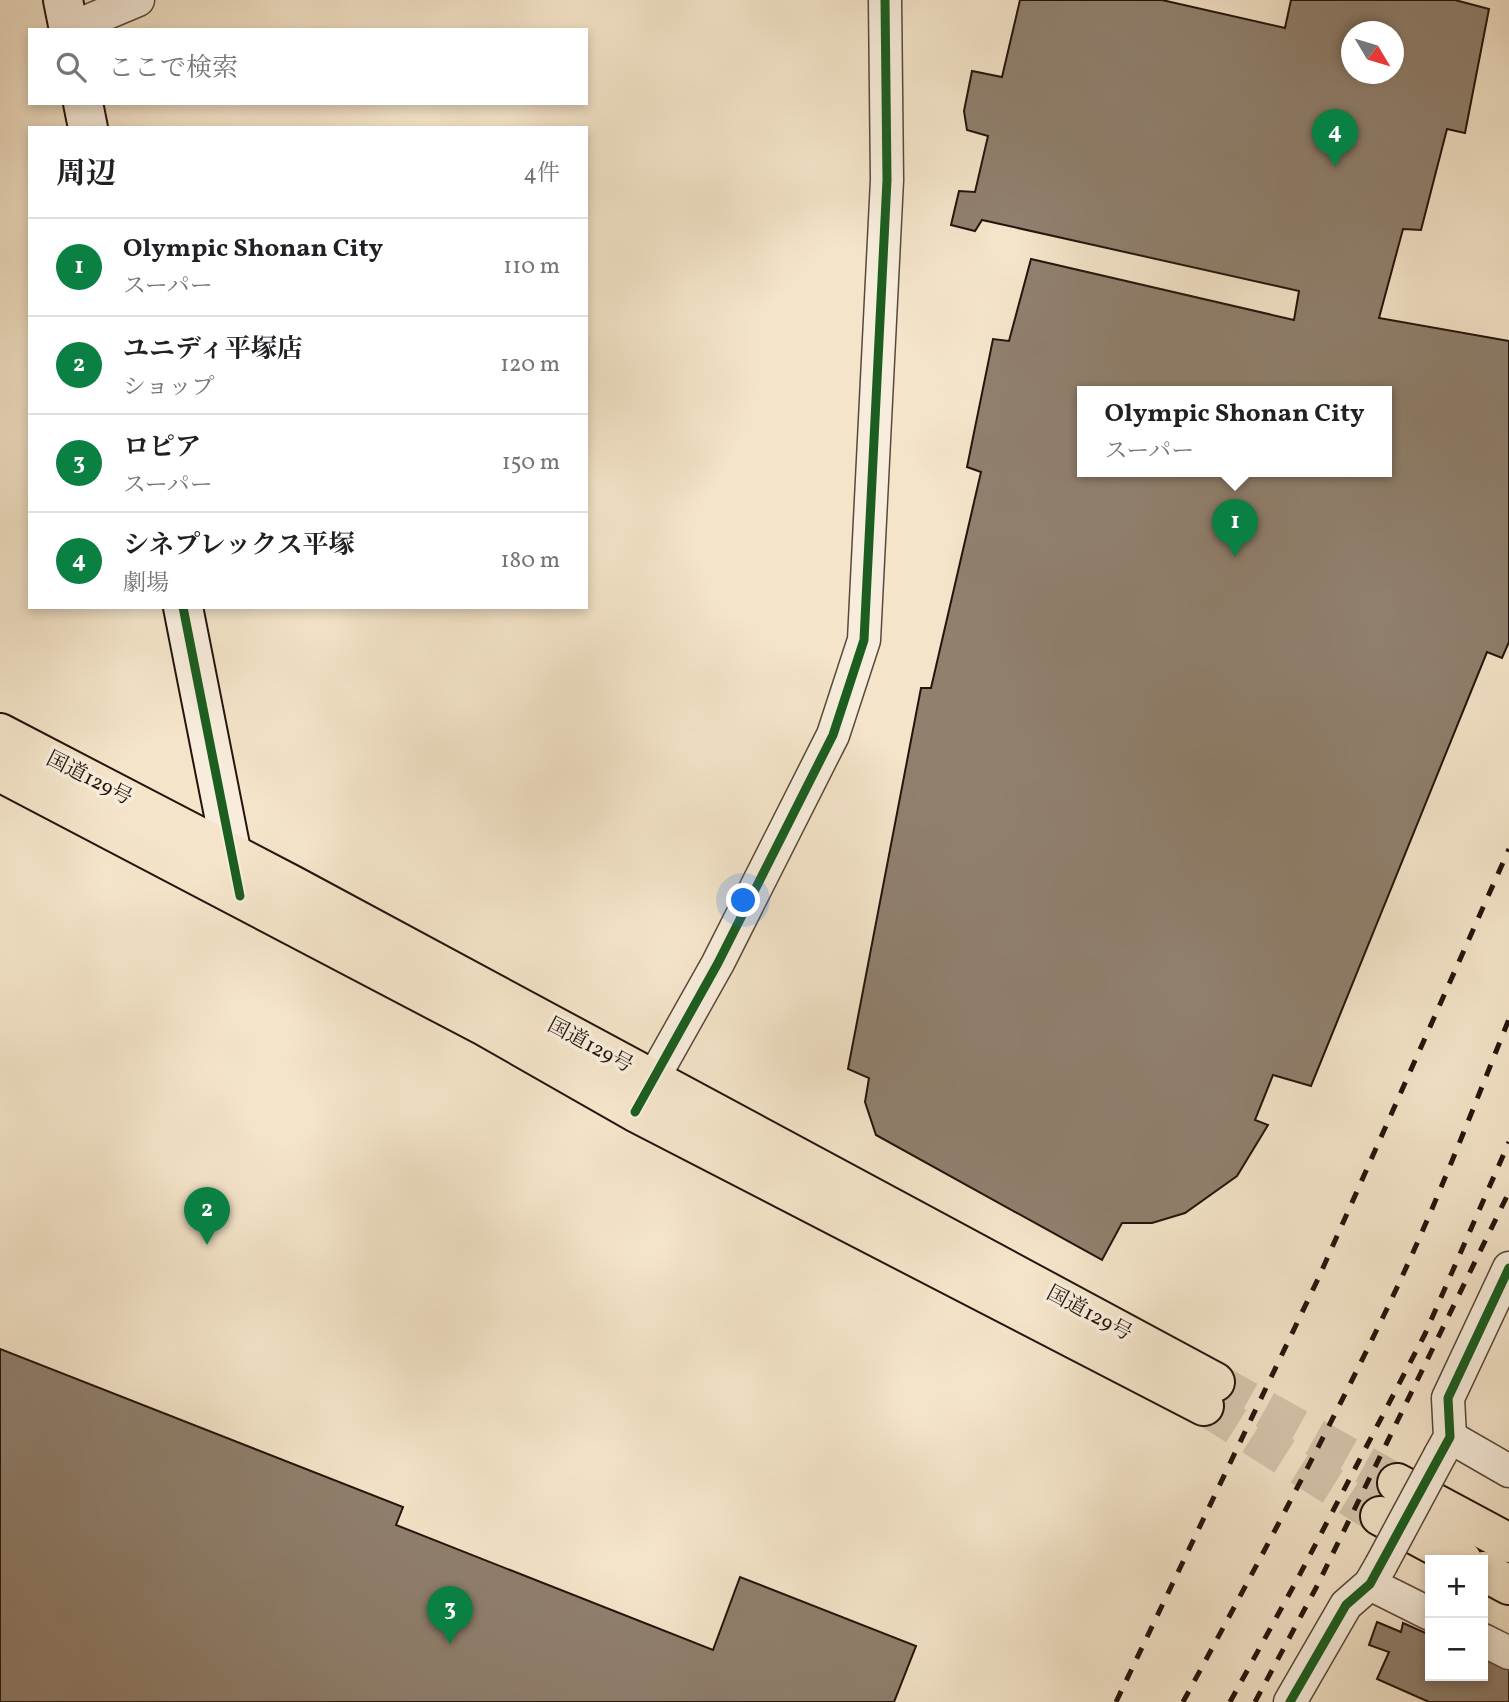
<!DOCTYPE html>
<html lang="ja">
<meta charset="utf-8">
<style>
:root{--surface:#fff;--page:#f6f6f6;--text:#202124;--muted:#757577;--line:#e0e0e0;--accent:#0b8043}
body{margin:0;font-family:Vollkorn,"Noto Serif JP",serif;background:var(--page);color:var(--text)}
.controls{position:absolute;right:21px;bottom:21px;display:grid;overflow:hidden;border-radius:0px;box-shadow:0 4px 10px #0003}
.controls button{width:63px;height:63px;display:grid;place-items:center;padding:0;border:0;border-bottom:2px solid var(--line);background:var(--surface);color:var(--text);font:35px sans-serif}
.compass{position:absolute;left:1341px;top:21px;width:63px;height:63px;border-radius:50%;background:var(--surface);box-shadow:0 4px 10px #0003;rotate:128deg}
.you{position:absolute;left:744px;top:901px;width:24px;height:24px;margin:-18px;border:5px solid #fff;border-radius:50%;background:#1a73e8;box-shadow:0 0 0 10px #1a73e833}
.badge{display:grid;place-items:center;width:46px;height:46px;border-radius:50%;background:var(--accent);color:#fff;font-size:23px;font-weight:700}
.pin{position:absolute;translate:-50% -58px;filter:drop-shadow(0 2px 4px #0008)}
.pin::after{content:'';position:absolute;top:37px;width:24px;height:21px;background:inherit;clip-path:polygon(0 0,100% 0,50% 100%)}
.popup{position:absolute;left:1077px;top:386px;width:315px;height:91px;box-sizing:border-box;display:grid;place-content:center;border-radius:0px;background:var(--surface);filter:drop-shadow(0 2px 5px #0005);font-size:23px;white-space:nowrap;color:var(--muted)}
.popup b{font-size:26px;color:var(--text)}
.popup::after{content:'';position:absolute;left:50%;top:100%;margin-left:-14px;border:14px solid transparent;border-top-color:var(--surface)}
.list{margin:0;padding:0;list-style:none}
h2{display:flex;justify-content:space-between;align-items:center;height:91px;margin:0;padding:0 28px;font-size:30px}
h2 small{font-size:23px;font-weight:400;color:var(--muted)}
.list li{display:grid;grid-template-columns:46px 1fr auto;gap:21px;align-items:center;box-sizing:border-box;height:98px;padding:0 28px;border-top:2px solid var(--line)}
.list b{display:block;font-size:26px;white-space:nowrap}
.list p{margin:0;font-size:23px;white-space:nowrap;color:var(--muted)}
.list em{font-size:23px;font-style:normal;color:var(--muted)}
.icon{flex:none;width:38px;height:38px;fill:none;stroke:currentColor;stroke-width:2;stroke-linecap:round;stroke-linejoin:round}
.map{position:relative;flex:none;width:1509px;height:1702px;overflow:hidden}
.search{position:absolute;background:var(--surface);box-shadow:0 4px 10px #0003;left:28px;top:28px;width:560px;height:77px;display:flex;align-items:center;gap:18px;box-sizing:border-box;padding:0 24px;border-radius:0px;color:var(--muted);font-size:26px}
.panel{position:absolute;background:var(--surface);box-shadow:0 4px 10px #0003;left:28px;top:126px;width:560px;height:483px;border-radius:0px}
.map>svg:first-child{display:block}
.building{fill:#90806e;stroke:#24140c;stroke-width:2;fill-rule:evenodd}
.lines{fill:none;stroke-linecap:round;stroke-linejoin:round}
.highway-tunnel{stroke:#d5c5ad;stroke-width:38;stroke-dasharray:38 19;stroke-linecap:butt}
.street-casing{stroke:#58483b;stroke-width:35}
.secondary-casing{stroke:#24140c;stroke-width:42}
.highway-casing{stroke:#24140c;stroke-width:42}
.street{stroke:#f8eddc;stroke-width:32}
.secondary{stroke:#f8eddc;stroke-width:38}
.highway{stroke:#f4e4c9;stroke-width:38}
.rail{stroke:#24140c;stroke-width:5;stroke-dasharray:12 12;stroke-linecap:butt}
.street-bridge-casing{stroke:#58483b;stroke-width:35;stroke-linecap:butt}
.street-bridge{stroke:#f8eddc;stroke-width:32}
.cycleway-casing{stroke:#f8eddc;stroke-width:13}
.cycleway{stroke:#1b5e20;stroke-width:9}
.labels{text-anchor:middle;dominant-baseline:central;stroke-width:7;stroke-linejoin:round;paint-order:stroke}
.street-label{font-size:21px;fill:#24140c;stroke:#f8eddc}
</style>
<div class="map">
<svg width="1509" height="1702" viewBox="0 0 1509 1702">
<rect width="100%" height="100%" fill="#f4e4c9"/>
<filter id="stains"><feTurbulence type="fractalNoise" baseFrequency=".00286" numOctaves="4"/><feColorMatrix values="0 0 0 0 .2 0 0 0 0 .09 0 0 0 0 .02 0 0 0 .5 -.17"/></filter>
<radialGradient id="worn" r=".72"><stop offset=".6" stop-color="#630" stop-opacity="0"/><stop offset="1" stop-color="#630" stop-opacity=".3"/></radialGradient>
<g class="building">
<path d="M1020,0h142l123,28 6,-28h164l34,9 -24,124 -18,-4 -26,101 -18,-1 -24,89 130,23v301l-7,16 -15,-6 -176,434 -38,-11 -18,45 13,5 -31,51 -52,37 -33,10h-30l-20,37 -226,-125 -11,-33 4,-24 -21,-9 73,-381h10l50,-216 -14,-5 26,-128 16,2 22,-82 263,61 5,-29 -317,-71 -7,11 -24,-6 8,-34 16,1 13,-56 -21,-6 -3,-19 8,-40 30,6zM1352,32h42v42h-42zM1083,391h304v80h-304z"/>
<polygon points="0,1349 403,1507 396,1525 713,1650 740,1577 916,1646 894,1702 0,1702"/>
<polygon points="1377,1622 1401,1632 1403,1623 1430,1635 1430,1676 1483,1676 1483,1657 1509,1668 1509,1702 1429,1702 1377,1679 1389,1652 1369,1645"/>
</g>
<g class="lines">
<g class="highway-tunnel">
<polyline points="1215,1382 1397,1483"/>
<polyline points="1204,1406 1380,1516"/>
</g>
<defs>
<g id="street">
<polyline points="69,29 138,0"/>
<polyline points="641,1100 718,963 833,735 864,640 887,180 885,0"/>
<polyline points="1450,1437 1509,1471"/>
<polyline points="1440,1455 1450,1437 1448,1398 1509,1268"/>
<polyline points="1370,1584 1430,1614"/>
<polyline points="1483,1640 1509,1653"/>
<polyline points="1290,1702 1346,1605 1370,1584 1381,1565"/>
</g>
<g id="secondary">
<polyline points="63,0 69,30"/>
<polyline points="83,103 88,128"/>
<polyline points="183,607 237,881"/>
</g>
<g id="highway">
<polyline points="0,733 292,885 1215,1382"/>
<polyline points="0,772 486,1027 635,1112 1204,1406"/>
<polyline points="1397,1483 1509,1543"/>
<polyline points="1380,1516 1462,1560"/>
<polyline points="1483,1571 1509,1585"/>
</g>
</defs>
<use href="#street" class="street-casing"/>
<use href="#secondary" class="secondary-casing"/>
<use href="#highway" class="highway-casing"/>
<use href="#street" class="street"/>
<use href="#secondary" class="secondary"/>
<use href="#highway" class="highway"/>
<g class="rail">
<polyline points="1116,1702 1318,1279 1509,849"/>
<path d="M1183,1702c69,-127 137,-255 200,-385 47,-97 86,-198 126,-298"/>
<polyline points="1230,1702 1298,1578 1425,1334 1509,1142"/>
<polyline points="1255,1702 1317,1586 1509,1192"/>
</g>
<defs>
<polyline id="street-bridge" points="1381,1565 1440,1455"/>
</defs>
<use href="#street-bridge" class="street-bridge-casing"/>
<use href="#street-bridge" class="street-bridge"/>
<defs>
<g id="cycleway">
<polyline points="183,607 240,896"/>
<polyline points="635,1112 718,963 833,735 864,640 887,180 885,0"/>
<polyline points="1290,1702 1346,1605 1370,1584 1450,1437 1448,1398 1509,1268"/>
</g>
</defs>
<use href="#cycleway" class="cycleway-casing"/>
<use href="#cycleway" class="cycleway"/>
</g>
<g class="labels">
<g class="street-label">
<text transform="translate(89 779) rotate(27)">国道129号</text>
<text transform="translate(590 1046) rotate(28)">国道129号</text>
<text transform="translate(1089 1314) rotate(28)">国道129号</text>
</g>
</g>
<rect width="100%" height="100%" filter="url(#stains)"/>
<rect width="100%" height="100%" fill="url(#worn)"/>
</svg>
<div class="controls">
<button>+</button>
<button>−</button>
</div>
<svg class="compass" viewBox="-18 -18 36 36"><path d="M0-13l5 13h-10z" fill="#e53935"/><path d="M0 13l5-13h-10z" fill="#757577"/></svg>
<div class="you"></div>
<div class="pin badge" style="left:1235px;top:557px">1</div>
<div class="popup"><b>Olympic Shonan City</b>スーパー</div>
<div class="pin badge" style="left:207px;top:1245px">2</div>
<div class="pin badge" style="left:450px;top:1644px">3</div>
<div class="pin badge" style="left:1335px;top:167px">4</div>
<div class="search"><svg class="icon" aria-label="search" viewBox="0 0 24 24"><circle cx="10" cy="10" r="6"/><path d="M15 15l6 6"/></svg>ここで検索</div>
<section class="panel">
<h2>周辺<small>4件</small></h2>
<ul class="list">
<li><span class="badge">1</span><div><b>Olympic Shonan City</b><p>スーパー</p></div><em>110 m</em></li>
<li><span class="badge">2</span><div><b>ユニディ平塚店</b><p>ショップ</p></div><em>120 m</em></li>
<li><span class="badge">3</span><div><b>ロピア</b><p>スーパー</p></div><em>150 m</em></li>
<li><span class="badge">4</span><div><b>シネプレックス平塚</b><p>劇場</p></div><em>180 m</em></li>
</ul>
</section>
</div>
